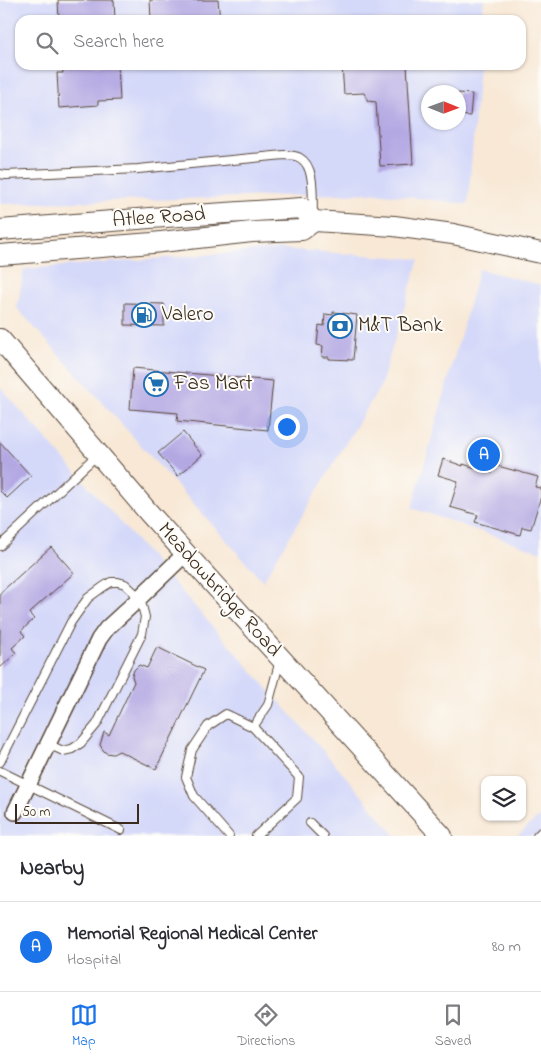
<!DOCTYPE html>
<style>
:root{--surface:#fff;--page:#f2f2f3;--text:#2b2b33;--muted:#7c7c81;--line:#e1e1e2;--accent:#1a73e8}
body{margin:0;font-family:"Indie Flower",sans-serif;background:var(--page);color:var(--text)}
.controls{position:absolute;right:15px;bottom:15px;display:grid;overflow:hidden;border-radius:10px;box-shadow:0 1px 4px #0004}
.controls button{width:45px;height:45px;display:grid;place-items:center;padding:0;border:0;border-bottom:1px solid var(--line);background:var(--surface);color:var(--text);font:25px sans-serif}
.compass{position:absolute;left:421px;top:85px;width:45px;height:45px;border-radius:50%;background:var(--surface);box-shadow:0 1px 4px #0004;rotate:91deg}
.scale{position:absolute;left:15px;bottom:12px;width:124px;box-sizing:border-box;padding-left:5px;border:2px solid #3b2a1e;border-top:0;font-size:14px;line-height:18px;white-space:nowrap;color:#3b2a1e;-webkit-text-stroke:4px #fdfcf7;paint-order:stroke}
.you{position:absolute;left:286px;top:426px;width:18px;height:18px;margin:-12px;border:4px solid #fff;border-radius:50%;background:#1a73e8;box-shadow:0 0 0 8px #1a73e833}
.badge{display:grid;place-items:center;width:32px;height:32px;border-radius:50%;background:var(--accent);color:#fff;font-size:16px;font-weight:700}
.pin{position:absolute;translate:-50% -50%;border:2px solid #fff;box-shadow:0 1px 5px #0006}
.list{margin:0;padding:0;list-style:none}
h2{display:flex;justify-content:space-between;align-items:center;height:65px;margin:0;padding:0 20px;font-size:21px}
h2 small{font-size:16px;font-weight:400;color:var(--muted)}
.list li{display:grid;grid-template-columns:32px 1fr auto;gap:15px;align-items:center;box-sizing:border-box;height:90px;padding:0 20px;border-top:1px solid var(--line)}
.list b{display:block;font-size:19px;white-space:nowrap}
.list p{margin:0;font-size:16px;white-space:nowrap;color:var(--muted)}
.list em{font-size:16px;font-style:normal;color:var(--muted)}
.icon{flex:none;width:28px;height:28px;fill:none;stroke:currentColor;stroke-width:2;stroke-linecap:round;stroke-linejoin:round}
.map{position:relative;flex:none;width:541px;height:836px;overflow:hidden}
.search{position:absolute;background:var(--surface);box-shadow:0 1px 4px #0004;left:15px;right:15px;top:15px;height:55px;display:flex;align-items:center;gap:12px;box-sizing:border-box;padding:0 18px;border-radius:15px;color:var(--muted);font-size:19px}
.sheet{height:155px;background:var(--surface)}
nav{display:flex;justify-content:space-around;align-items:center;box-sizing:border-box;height:70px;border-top:1px solid var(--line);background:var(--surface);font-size:14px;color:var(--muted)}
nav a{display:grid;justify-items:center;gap:2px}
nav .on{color:var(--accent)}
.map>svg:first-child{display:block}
.built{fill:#d4d8f9;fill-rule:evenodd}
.building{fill:#b4a8e3}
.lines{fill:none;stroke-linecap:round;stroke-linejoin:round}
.service-casing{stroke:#574639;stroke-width:10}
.minor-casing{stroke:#574639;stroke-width:18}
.secondary-casing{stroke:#574639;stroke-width:22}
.service{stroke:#fff;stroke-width:8}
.minor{stroke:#fff;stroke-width:15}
.secondary{stroke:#fff;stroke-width:20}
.labels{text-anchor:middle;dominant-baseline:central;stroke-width:4;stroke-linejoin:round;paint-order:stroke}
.street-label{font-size:21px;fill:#3b2a1e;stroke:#fdfcf7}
.poi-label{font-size:21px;fill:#3b2a1e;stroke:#fdfcf7;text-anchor:start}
</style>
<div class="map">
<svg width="541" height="836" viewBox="0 0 541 836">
<rect width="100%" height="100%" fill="#fdfcf7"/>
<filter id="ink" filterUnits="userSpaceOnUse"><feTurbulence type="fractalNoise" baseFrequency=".02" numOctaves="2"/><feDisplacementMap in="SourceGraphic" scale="10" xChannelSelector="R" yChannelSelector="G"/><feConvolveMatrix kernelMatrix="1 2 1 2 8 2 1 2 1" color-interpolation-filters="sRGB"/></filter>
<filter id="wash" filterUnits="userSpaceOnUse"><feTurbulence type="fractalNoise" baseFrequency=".0096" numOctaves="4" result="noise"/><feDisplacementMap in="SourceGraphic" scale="20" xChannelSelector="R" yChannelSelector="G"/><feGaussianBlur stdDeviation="1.12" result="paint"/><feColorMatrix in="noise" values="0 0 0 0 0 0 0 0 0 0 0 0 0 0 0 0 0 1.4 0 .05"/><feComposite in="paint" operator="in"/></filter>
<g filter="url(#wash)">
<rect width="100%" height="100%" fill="#f8e8d5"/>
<g class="built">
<path d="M0,0h484l-2,20h-462v45h459l-11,139 -93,-11 -297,9 -78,2zM428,92h30v30h-30z"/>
<polygon points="281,249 419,259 381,385 263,581 17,308 24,269"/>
<polygon points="479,269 541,285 541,552 412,508"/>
<polygon points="0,387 334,763 396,836 0,836"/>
<polygon points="541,815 541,836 517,836"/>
</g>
<g id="blocks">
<g class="building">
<polygon points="58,0 114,0 115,20 59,20"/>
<polygon points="150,0 218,0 220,20 151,20"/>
<polygon points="62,65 118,65 120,100 98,101 98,105 59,108 57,73 63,73"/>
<polygon points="342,65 407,65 413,164 380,166 376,102 368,101 364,93 344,94"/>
<polygon points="458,93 472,94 470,116 458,115"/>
<polygon points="125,303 164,304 164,326 125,325"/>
<polygon points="333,312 357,315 353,360 329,359 329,357 322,357 323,346 317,345 319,325 324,326 325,314 333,315"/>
<polygon points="133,368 273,381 268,430 177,421 178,413 130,409"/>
<polygon points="183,432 202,455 178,476 158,453"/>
<polygon points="0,442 31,476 7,498 0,491"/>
<polygon points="443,459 463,466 463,464 492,473 494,465 538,477 535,487 541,488 541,496 531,529 522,527 520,535 475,522 478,515 450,507 458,481 438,475"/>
<polygon points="51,547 74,573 29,613 34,619 21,631 25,636 12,648 16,653 0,668 0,593"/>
<polygon points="157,647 204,670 156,769 119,751 113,754 106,753 103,750 100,745 104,732 109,735 134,682 132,676 134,670 139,665 147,668"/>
</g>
</g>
</g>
<g filter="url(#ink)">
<use href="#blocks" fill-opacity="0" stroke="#574639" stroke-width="1"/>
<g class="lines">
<defs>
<g id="service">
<path d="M0,174l6,1 132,-6 146,-14c5,0 11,0 16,3 16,9 12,40 13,57"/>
<polyline points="0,546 97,455"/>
<polyline points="253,727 299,777 297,798 256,836"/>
<polyline points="0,762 71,622 88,598 103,587 111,582 118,582 125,584 140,598 145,617 142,634 97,724 81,743 72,749 63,751 48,744"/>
<polyline points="0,771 121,830"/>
<polyline points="310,823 323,836"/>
<polyline points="229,836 194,796 186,777 192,750 208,726 226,714 253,727 268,705 280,660"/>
<polyline points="537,836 541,832"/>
</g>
<polyline id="minor" points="15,812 99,639 107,628 132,605 186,553"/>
<g id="secondary">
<polyline points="0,230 150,218 302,208 314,221 394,226 453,234 541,253"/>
<polyline points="0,255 152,243 252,232 302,230 314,221"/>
<polyline points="0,339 149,513 442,836"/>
</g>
</defs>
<use href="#service" class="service-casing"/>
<use href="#minor" class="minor-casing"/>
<use href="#secondary" class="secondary-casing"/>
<use href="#service" class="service"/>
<use href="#minor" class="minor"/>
<use href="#secondary" class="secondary"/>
</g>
</g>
<defs>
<symbol id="fuel-ring" viewBox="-11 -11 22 22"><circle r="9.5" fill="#fdfcf7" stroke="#1f6fb2" stroke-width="1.5"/><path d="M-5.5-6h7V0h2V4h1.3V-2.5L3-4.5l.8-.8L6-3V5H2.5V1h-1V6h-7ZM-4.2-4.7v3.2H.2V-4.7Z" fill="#1f6fb2"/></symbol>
<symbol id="bank-ring" viewBox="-11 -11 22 22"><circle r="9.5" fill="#fdfcf7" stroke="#1f6fb2" stroke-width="1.5"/><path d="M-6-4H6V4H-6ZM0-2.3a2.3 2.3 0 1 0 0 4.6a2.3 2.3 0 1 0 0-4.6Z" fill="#1f6fb2"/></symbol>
<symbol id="supermarket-ring" viewBox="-11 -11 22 22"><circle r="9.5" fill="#fdfcf7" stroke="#1f6fb2" stroke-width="1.5"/><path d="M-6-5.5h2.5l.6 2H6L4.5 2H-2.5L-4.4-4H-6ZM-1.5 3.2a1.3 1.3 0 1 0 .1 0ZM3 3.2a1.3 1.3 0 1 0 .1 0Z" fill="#1f6fb2"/></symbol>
</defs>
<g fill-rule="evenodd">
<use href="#fuel-ring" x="130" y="301" width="28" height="28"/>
<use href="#bank-ring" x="326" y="312" width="28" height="28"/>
<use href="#supermarket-ring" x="142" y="370" width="28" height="28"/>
</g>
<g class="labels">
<g class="street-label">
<text transform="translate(159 218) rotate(-4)">Atlee Road</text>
<text transform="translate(219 590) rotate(48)">Meadowbridge Road</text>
</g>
<g class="poi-label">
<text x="162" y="315">Valero</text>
<text x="358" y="326">M&amp;T Bank</text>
<text x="174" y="384">Fas Mart</text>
</g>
</g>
</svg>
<div class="controls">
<button><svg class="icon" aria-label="layers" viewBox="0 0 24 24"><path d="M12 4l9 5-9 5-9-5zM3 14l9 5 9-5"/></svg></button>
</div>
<svg class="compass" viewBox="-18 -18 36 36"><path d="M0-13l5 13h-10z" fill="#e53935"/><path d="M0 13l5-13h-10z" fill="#7c7c81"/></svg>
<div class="scale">50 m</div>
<div class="you"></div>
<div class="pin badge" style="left:484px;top:455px">A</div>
<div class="search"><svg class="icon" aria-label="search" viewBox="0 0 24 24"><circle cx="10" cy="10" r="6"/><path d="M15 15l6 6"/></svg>Search here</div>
</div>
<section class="sheet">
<h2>Nearby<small></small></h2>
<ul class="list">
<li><span class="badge">A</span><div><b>Memorial Regional Medical Center</b><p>Hospital</p></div><em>80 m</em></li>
</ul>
</section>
<nav>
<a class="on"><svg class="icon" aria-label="map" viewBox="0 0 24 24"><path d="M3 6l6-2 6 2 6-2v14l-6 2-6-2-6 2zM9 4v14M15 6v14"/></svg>Map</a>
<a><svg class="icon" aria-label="directions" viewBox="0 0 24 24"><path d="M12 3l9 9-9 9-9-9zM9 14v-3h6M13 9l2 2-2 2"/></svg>Directions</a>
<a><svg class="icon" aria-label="saved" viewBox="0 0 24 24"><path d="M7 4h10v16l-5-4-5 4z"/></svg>Saved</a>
</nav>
